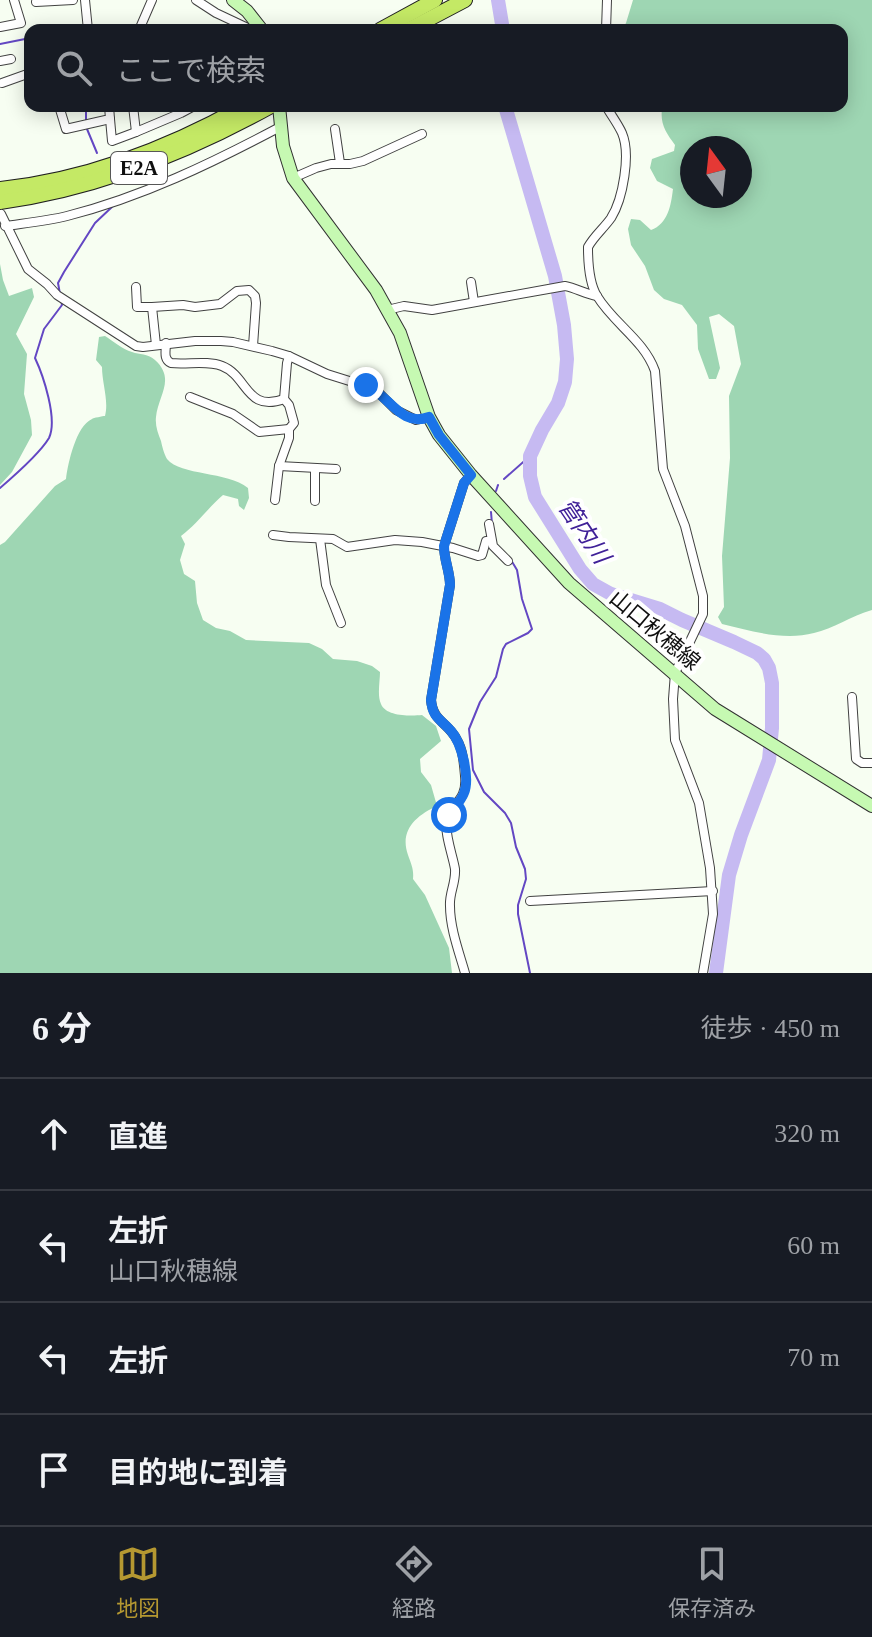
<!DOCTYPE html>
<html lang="ja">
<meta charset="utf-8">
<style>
:root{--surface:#171b24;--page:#20242c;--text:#f1f3f6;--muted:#9ea1a6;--line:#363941;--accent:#b59831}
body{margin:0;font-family:"Times New Roman","Noto Sans JP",serif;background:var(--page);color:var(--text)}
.compass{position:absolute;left:680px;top:136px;width:72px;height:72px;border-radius:50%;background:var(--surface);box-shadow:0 4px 20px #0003;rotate:345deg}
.stop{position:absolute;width:24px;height:24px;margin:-18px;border:6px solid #1a73e8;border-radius:50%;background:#fff}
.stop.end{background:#1a73e8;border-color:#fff;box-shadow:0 2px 8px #0008}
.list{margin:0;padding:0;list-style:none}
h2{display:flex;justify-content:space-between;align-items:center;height:104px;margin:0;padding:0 32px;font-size:34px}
h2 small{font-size:26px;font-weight:400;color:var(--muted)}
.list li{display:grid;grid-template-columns:52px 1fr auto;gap:24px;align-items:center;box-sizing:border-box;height:112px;padding:0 32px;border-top:2px solid var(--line)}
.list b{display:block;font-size:30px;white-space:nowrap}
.list p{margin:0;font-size:26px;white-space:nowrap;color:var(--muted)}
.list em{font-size:26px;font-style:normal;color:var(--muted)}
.icon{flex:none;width:44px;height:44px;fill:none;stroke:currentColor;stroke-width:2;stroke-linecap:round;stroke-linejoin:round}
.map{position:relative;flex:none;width:872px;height:973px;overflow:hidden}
.search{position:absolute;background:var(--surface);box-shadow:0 4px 20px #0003;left:24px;right:24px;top:24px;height:88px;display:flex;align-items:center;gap:20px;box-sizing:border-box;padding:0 28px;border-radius:16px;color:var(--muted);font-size:30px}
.sheet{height:552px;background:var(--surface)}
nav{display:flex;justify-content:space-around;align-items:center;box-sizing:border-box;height:112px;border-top:2px solid var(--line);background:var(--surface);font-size:22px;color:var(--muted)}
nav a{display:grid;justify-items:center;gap:4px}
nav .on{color:var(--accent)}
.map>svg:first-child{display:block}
.forest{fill:#9ed6b3;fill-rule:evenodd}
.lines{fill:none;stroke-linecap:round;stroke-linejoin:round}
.stream{stroke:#6347c3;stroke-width:2}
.river{stroke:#c6baf2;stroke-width:14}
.street-casing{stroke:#424242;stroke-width:10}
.secondary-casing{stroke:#313131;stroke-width:14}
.highway-casing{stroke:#202020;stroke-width:16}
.street{stroke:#fff;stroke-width:8}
.secondary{stroke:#c6f9b2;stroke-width:12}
.highway{stroke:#c4e965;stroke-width:14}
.route{stroke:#1a73e8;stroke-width:10}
.labels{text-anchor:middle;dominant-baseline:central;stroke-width:8;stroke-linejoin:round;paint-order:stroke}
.shield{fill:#fff;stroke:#575757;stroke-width:2}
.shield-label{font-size:20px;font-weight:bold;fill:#0f0f0f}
.street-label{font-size:22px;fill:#0f0f0f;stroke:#fff}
.water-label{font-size:24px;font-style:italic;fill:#402198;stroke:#fff}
</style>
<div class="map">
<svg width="872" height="973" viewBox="0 0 872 973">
<rect width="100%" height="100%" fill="#f7fef2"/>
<g class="forest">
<path d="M633,0h239v610c-21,6 -39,19 -58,23 -30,8 -63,-2 -92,-9l-4,-7 6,-10 -2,-51 8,-98 -1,-62 12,-32 -7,-38 -15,-12 -10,3 11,51 -4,11h-7l-11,-30 -1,-24 -15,-20 -18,-6 -10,-9 -9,-24 -14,-21 -3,-16 3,-10 9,1 11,10c17,-6 20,-25 22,-41l-16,-8 -7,-13 2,-9 22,-8 1,-6c-9,-12 -15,-21 -13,-36l-3,-3h183v-76h-220l4,-7zM692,148h48v48h-48z"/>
<polygon points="0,264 3,280 9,296 32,288 34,297 16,334 27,354 24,394 31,420 32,435 12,472 0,485"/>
<path d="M105,336c8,5 17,13 27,16 8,3 15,1 23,8 21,19 3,36 1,57 -1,9 2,16 5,24 1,5 3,13 6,18 14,17 60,12 81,29l1,10 -5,12 -5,-4 -1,-7 -15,-4c-15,13 -27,30 -42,41l4,8 -5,16 4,14 11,7 2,22 6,17 13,8 14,3 16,9 63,3 13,6 11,10 24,2 15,5 8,6c0,9 -3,24 1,32 5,13 31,12 41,11l14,11 5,15 -21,18 1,13 10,13 6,21c-20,9 -38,24 -29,49 3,9 6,14 5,24l12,16 24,53 3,25h-452v-428l5,-3 50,-56 11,-7c2,-16 10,-53 26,-60 1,-1 11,-3 13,-3 4,-15 -3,-33 -3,-49l-6,-7 3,-23z"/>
</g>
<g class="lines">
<g class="stream">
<polyline points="0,44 30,38"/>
<polyline points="86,106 86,122"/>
<polyline points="87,129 97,153"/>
<polyline points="60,294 58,283 64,272 95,223 113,206"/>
<polyline points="504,479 530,456"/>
<path d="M0,488c14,-12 40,-35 49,-50 9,-19 -6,-63 -14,-80l9,-29 18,-24 -1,-5"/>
<polyline points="496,491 498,485"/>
<polyline points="491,512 492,524"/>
<polyline points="511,560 517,570 522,599 532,629 528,633 506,644 503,649 496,677 480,702 469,729 473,770 484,792 505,813 511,823 516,847 525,869 526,879 518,905 518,914 530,973"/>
</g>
<g class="river">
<polyline points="498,0 503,30"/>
<polyline points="505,106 555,276 564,325 567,359 565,382 558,403 542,430 530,456 530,476 535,497 580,569 593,584 611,594 660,609 682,620 734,642 757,653 764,659 769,668 772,683 772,728 769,760 741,835 729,875 716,973"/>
</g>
<defs>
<g id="street">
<polyline points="85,0 88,30"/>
<polyline points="196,0 216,13 250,29"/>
<polyline points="36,2 73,0"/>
<polyline points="0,27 21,23 14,0"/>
<polyline points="139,30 152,0"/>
<polyline points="606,30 607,0"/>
<polyline points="0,61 11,59"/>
<polyline points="2,83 30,73"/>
<polyline points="59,106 66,129 110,119 109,106"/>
<polyline points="133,106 136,132 181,113 194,106"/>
<path d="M606,106c5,9 12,18 16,27 9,21 1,66 -11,85 -7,10 -17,18 -23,29 0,15 1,36 9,49 17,28 47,44 58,75l8,98 22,57 18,70v18l-28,59 -2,26 2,41 24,63 11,65 3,46 -10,59"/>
<polyline points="110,119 112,141 136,132"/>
<polyline points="335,129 340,163"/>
<polyline points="293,178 316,168 331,164 350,164 363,161 422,134"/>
<polyline points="1,214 28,269 47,284 57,295 136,346 143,347 195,341 221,341 233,342 272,351 289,356 327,374 375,389 396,410 416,420 429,417"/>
<path d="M5,226c21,-3 42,-5 62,-10 75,-19 145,-53 213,-89"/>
<polyline points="471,282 474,302"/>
<polyline points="136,287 137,307 152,307"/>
<path d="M387,310l17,-4 28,4 133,-24c11,2 20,8 32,10"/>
<path d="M166,343c0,8 -3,16 5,20 16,2 36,-3 51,3 26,10 24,47 62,33"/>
<polyline points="156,345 152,307 183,305 195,307 220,304 237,291 249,290 255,296 256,303 253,346"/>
<polyline points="190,397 233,414 259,432 289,429"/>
<polyline points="279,466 336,469"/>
<polyline points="275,500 279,466 289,438 289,429 294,423 289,405 284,399 287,363 289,356"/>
<polyline points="315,501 315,469"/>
<polyline points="489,524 493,546 508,561"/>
<polyline points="273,535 289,537 333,539 347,547 395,540 422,542 453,548 478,556 482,555 486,541 491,541"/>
<polyline points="320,539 326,585 341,623"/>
<polyline points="852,697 856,759 862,763 872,763"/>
<polyline points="530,901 713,891"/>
<path d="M465,973c-6,-21 -15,-45 -15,-67 -1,-13 6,-23 5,-37 -2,-13 -11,-36 -8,-48 2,-17 21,-19 18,-45 -1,-12 -2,-26 -8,-36 -9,-18 -24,-18 -26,-40l19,-115c0,-13 -6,-25 -6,-39l20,-63 7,-8"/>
</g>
<g id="secondary">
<polyline points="233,0 247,11 262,30"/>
<polyline points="279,106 283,146 293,178 376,290 400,333 429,417 439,435 471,475 569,583 715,709 872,806"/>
</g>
<g id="highway">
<polyline points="380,30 435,0"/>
<polyline points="408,30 465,0"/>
<path d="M0,189c86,-9 169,-41 244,-83"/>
<path d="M0,202c97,-13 186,-49 271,-96"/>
</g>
</defs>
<use href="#street" class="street-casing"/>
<use href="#secondary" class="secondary-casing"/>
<use href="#highway" class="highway-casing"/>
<use href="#street" class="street"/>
<use href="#secondary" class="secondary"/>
<use href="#highway" class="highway"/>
</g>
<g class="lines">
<path class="route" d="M366,385c23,10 35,43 63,32l10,18 32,40 -7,8 -20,63c0,14 6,26 6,39l-19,115c2,19 9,18 20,31 11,12 19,47 13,62 -3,8 -10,15 -15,22"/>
</g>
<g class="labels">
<rect class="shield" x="111" y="152" width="56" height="32" rx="6"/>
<g class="shield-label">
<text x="139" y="168">E2A</text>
</g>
<g class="street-label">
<text transform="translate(655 630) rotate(40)">山口秋穂線</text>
</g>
<g class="water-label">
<text transform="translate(584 531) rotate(56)">管内川</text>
</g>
</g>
</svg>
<svg class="compass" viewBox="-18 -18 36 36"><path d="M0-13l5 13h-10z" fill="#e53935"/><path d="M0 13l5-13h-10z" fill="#9ea1a6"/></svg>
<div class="stop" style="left:449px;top:815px"></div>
<div class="stop end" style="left:366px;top:385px"></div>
<div class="search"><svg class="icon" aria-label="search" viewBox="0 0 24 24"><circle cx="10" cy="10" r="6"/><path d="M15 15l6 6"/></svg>ここで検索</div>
</div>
<section class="sheet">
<h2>6 分<small>徒歩 · 450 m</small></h2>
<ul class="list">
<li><svg class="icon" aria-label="ahead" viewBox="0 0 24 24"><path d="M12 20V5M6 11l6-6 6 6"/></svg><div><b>直進</b></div><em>320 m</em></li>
<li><svg class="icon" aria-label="left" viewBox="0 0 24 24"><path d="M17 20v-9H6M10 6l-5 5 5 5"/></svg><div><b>左折</b><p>山口秋穂線</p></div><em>60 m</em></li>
<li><svg class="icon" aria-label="left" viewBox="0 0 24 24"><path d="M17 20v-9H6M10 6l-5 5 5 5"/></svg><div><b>左折</b></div><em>70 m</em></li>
<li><svg class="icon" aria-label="arrive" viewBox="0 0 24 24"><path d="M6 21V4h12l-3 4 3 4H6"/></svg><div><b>目的地に到着</b></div></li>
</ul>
</section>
<nav>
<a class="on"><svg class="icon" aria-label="map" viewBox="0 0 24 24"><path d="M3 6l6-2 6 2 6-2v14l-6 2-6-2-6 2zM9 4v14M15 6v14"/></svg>地図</a>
<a><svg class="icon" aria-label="directions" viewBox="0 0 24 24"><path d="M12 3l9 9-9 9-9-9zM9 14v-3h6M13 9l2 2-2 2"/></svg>経路</a>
<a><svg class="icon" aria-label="saved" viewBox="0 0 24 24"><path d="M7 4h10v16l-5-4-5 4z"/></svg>保存済み</a>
</nav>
